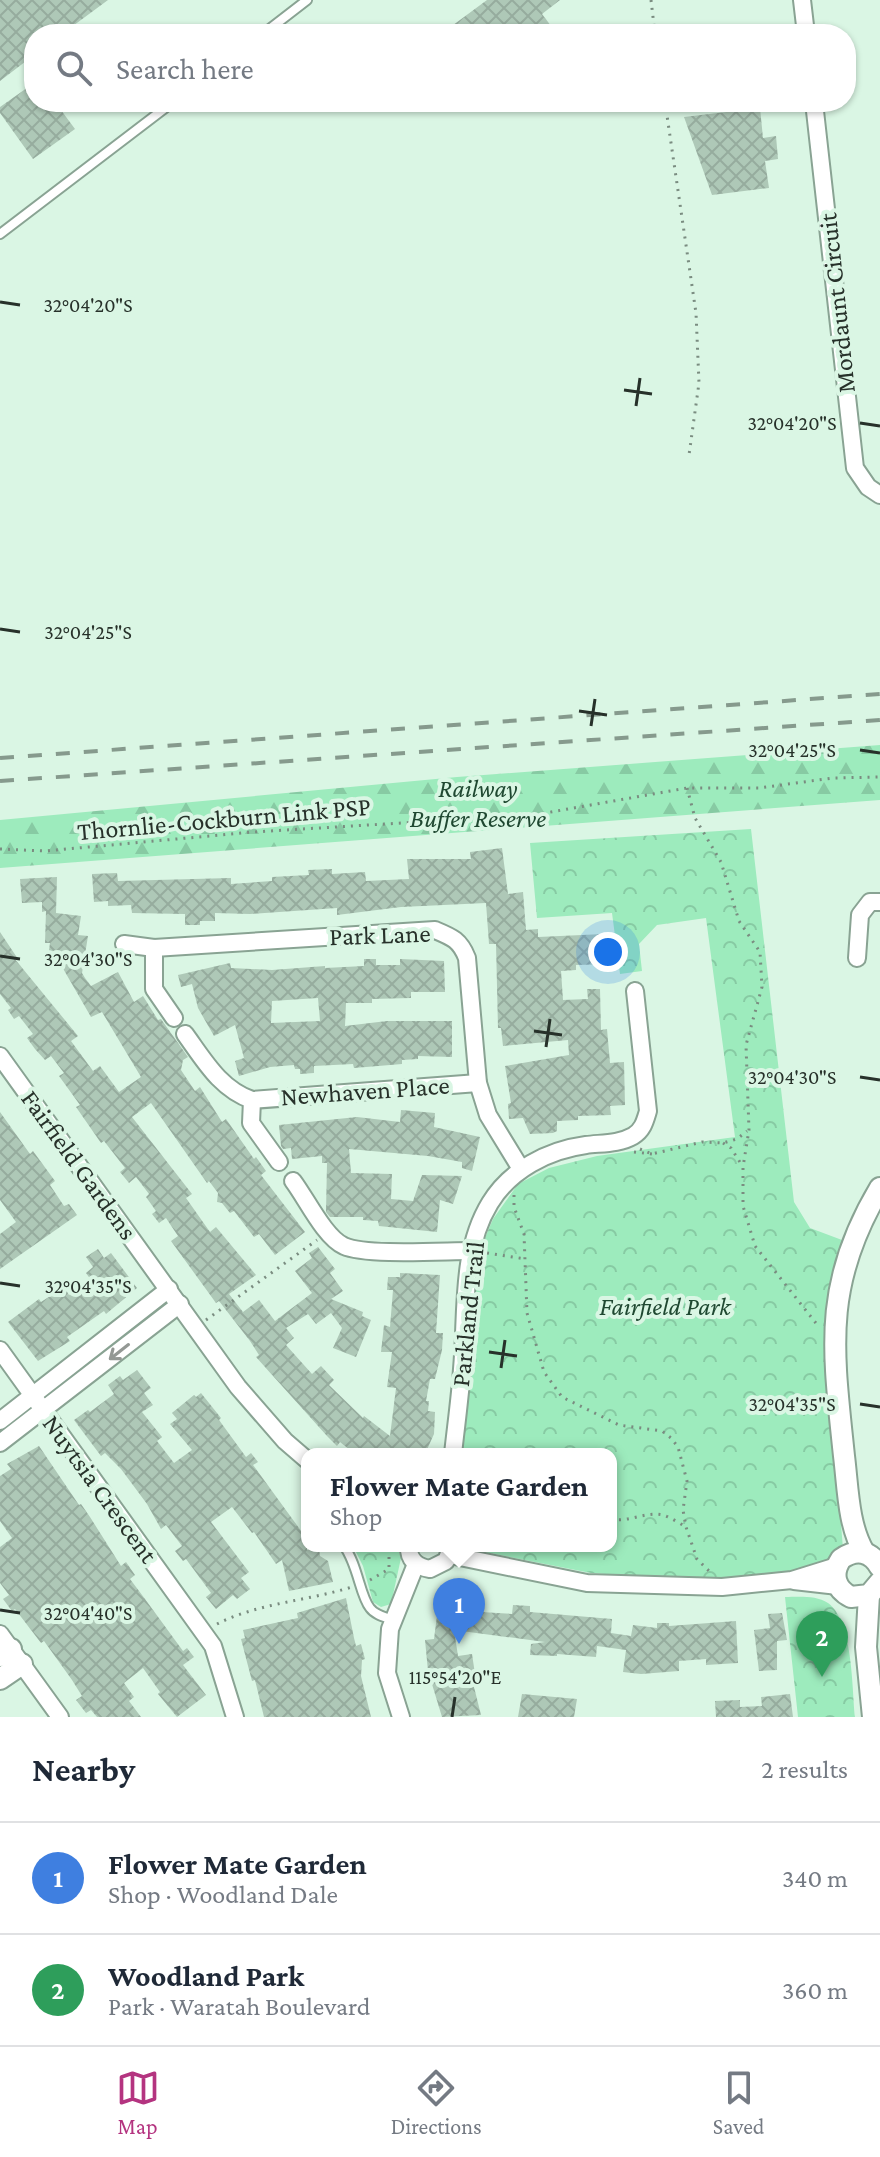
<!DOCTYPE html>
<meta charset="utf-8">
<style>
:root{--surface:#fff;--page:#f2f2f3;--text:#1f2937;--muted:#747a83;--line:#e0e1e3;--accent:#b43480}
body{margin:0;font-family:"Crimson Pro",serif;background:var(--page);color:var(--text)}
.you{position:absolute;left:608px;top:952px;width:28px;height:28px;margin:-20px;border:6px solid #fff;border-radius:50%;background:#1a73e8;box-shadow:0 0 0 12px #1a73e833}
.badge{display:grid;place-items:center;width:52px;height:52px;border-radius:50%;background:var(--accent);color:#fff;font-size:26px;font-weight:700}
.pin{position:absolute;translate:-50% -66px;filter:drop-shadow(0 2px 4px #0008)}
.pin::after{content:'';position:absolute;top:42px;width:28px;height:24px;background:inherit;clip-path:polygon(0 0,100% 0,50% 100%)}
.popup{position:absolute;left:301px;top:1448px;width:316px;height:104px;box-sizing:border-box;display:grid;place-content:center;border-radius:16px;background:var(--surface);filter:drop-shadow(0 2px 6px #0005);font-size:26px;white-space:nowrap;color:var(--muted)}
.popup b{font-size:30px;color:var(--text)}
.popup::after{content:'';position:absolute;left:50%;top:100%;margin-left:-16px;border:16px solid transparent;border-top-color:var(--surface)}
.list{margin:0;padding:0;list-style:none}
h2{display:flex;justify-content:space-between;align-items:center;height:104px;margin:0;padding:0 32px;font-size:34px}
h2 small{font-size:26px;font-weight:400;color:var(--muted)}
.list li{display:grid;grid-template-columns:52px 1fr auto;gap:24px;align-items:center;box-sizing:border-box;height:112px;padding:0 32px;border-top:2px solid var(--line)}
.list b{display:block;font-size:30px;white-space:nowrap}
.list p{margin:0;font-size:26px;white-space:nowrap;color:var(--muted)}
.list em{font-size:26px;font-style:normal;color:var(--muted)}
.icon{flex:none;width:44px;height:44px;fill:none;stroke:currentColor;stroke-width:2;stroke-linecap:round;stroke-linejoin:round}
.map{position:relative;flex:none;width:880px;height:1717px;overflow:hidden}
.search{position:absolute;background:var(--surface);box-shadow:0 2px 6px #0004;left:24px;right:24px;top:24px;height:88px;display:flex;align-items:center;gap:20px;box-sizing:border-box;padding:0 28px;border-radius:32px;color:var(--muted);font-size:30px}
.sheet{height:328px;background:var(--surface)}
nav{display:flex;justify-content:space-around;align-items:center;box-sizing:border-box;height:112px;border-top:2px solid var(--line);background:var(--surface);font-size:22px;color:var(--muted)}
nav a{display:grid;justify-items:center;gap:4px}
nav .on{color:var(--accent)}
.map>svg:first-child{display:block}
.forest{fill:url(#forest-firs)}
.park{fill:url(#park-crowns)}
.building{fill:url(#building-cross-hatch);fill-rule:evenodd}
.lines{fill:none;stroke-linecap:round;stroke-linejoin:round}
.service-casing{stroke:#89a393;stroke-width:12}
.minor-casing{stroke:#89a393;stroke-width:20}
.tertiary-casing{stroke:#89a393;stroke-width:24}
.path{stroke:#7a8c80;stroke-width:3;stroke-dasharray:2 6;stroke-linecap:butt}
.service{stroke:#fff;stroke-width:8}
.minor{stroke:#fff;stroke-width:16}
.tertiary{stroke:#fff;stroke-width:20}
.rail{stroke:#869a8d;stroke-width:4;stroke-dasharray:14 14;stroke-linecap:butt}
.oneway{stroke:#939894}
.ticks{fill:none;stroke:#27312a;stroke-width:3}
.labels{text-anchor:middle;dominant-baseline:central;stroke-width:8;stroke-linejoin:round;paint-order:stroke}
.street-label{font-size:26px;fill:#27312a;stroke:#daf6e4}
.park-label{font-size:26px;font-style:italic;fill:#1f4831;stroke:#daf6e4}
.ticks-label{font-size:20px;text-anchor:middle;fill:#27312a;stroke:#daf6e4;stroke-width:8;stroke-linejoin:round;paint-order:stroke}
</style>
<div class="map">
<svg width="880" height="1717" viewBox="0 0 880 1717">
<defs>
<pattern id="forest-firs" width="22" height="20" patternUnits="userSpaceOnUse" patternTransform="scale(2)"><rect width="22" height="20" fill="#9debbd"/><path d="M5 1l3.5 6h-7zM16 11l3.5 6h-7z" fill="#87caa3"/></pattern>
<pattern id="park-crowns" width="20" height="18" patternUnits="userSpaceOnUse" patternTransform="scale(2)"><rect width="20" height="18" fill="#9debbd"/><path d="M2 6a3 3 0 1 1 6 0M12 15a3 3 0 1 1 6 0" fill="none" stroke="#87caa3"/></pattern>
<pattern id="building-cross-hatch" width="8" height="8" patternUnits="userSpaceOnUse" patternTransform="scale(2)"><rect width="8" height="8" fill="#aec8b7"/><path d="M0 0l8 8M0 8l8-8" fill="none" stroke="#96ac9e"/></pattern>
</defs>
<rect width="100%" height="100%" fill="#daf6e4"/>
<polygon class="forest" points="880,745 880,800 0,868 0,820 457,777"/>
<g class="park">
<polygon points="751,829 794,1202 810,1228 842,1240 825,1324 843,1549 825,1574 678,1579 591,1573 459,1547 611,1546 611,1454 459,1454 478,1254 493,1219 518,1184 549,1168 597,1156 735,1137 706,918 657,925 639,944 642,971 620,974 612,913 537,918 530,843"/>
<polygon points="353,1546 398,1548 401,1558 391,1604 381,1607 373,1602 363,1566"/>
<path d="M785,1597c13,0 31,-2 43,6 25,18 24,84 27,114h-57z"/>
</g>
<g class="building">
<polygon points="0,0 108,0 62,34 34,34 34,55 0,81"/>
<polygon points="487,0 560,0 542,14 557,34 441,34"/>
<polygon points="34,83 34,102 55,102 75,129 33,159 0,113 0,107"/>
<polygon points="760,108 763,138 776,136 778,159 765,161 769,188 712,195 684,117"/>
<polygon points="502,848 508,894 523,892 526,930 538,929 538,937 604,934 604,953 614,952 614,964 576,965 576,970 561,971 563,1000 588,999 587,989 600,989 601,1030 607,1029 610,1063 624,1062 625,1105 610,1106 611,1115 578,1116 578,1120 557,1121 557,1131 553,1133 530,1134 523,1118 509,1119 508,1104 511,1103 505,1066 569,1055 568,1040 503,1046 501,1028 498,1028 496,944 489,944 486,903 401,907 337,915 337,908 250,914 215,913 215,921 200,921 200,925 185,925 185,914 132,913 131,905 108,906 108,901 94,902 92,874 117,873 118,881 231,878 231,884 272,881 272,877 309,875 308,870 332,869 332,874 365,872 366,881 409,879 407,859 471,859 470,852"/>
<polygon points="57,877 56,913 81,916 78,935 88,936 82,973 85,978 91,986 118,972 134,1002 143,996 158,1020 161,1019 188,1057 183,1060 181,1070 195,1091 200,1087 222,1122 226,1119 254,1159 256,1157 266,1171 261,1175 305,1232 275,1255 259,1234 254,1237 234,1211 230,1213 222,1203 217,1202 218,1193 209,1181 207,1183 151,1103 132,1117 192,1194 186,1198 210,1232 216,1227 256,1275 229,1294 243,1312 259,1300 275,1321 312,1293 295,1271 312,1258 309,1253 318,1247 335,1269 330,1273 343,1291 331,1299 363,1312 362,1316 371,1320 356,1357 333,1348 342,1328 331,1313 316,1324 308,1314 286,1328 294,1338 286,1345 312,1374 321,1366 334,1380 329,1385 363,1418 364,1416 390,1436 396,1388 387,1387 392,1352 381,1352 384,1325 390,1327 393,1290 387,1290 388,1277 400,1277 400,1273 440,1275 436,1333 443,1333 442,1350 435,1379 430,1379 426,1401 429,1401 428,1411 435,1412 434,1434 425,1454 386,1454 373,1448 368,1454 355,1454 340,1442 337,1446 327,1436 256,1357 259,1355 250,1341 219,1301 216,1303 171,1241 178,1236 166,1218 159,1223 152,1214 156,1211 146,1197 149,1194 136,1177 129,1183 120,1172 125,1168 104,1141 101,1143 76,1107 80,1105 59,1076 64,1073 51,1056 45,1060 35,1049 27,1038 33,1034 19,1016 14,1019 8,1010 11,1008 0,994 0,932 18,959 14,958 78,1036 71,1041 93,1071 100,1066 119,1092 141,1077 102,1012 91,1017 61,965 47,963 50,943 45,943 46,911 42,912 42,902 22,903 20,879"/>
<path d="M364,959h12v6h24v-6l44,2 1,31h-34v6l-39,1v4h-26l-1,23 42,-5h65v36l-34,-1v3l-16,1v4l-48,4 -1,-4 -39,2v7l-14,1v-5h-5l-1,-4 -24,2 -31,9 -4,-15 9,-3 -9,-33 -21,11 -16,-28 -6,-24 -11,3 -3,-12 52,-12 1,5 41,2 53,-4v2l39,-2zM318,998l2,23 -49,2 1,-22z"/>
<polygon points="401,1110 435,1113 434,1127 480,1137 472,1171 462,1168 462,1162 428,1156 349,1149 351,1173 392,1174 391,1199 413,1201 422,1175 462,1176 453,1204 440,1200 437,1232 379,1226 378,1221 363,1220 363,1217 330,1217 326,1212 327,1163 322,1163 322,1156 292,1159 291,1148 283,1149 281,1146 279,1125 357,1117 400,1122"/>
<polygon points="0,1112 30,1154 33,1151 55,1181 50,1185 64,1206 69,1204 77,1215 0,1269 0,1234 16,1222 0,1200"/>
<polygon points="98,1249 104,1258 111,1253 137,1288 106,1314 104,1311 67,1337 70,1341 38,1361 8,1322 39,1299 41,1302 64,1287 69,1295 91,1280 86,1273 93,1267 86,1257"/>
<polygon points="137,1370 151,1388 144,1393 153,1405 142,1412 162,1437 157,1441 174,1463 192,1450 170,1424 177,1419 172,1413 194,1395 196,1397 201,1393 221,1418 219,1420 246,1457 251,1453 258,1462 253,1465 307,1539 307,1550 319,1548 320,1556 328,1561 333,1582 289,1591 282,1560 276,1564 254,1532 252,1533 232,1507 211,1522 249,1572 241,1578 250,1589 237,1599 233,1595 216,1609 206,1597 211,1593 186,1559 183,1561 175,1551 182,1546 166,1525 161,1529 147,1504 121,1469 105,1453 101,1456 74,1420 88,1410 90,1412 114,1394 108,1385 120,1376 123,1380"/>
<polygon points="39,1446 79,1505 81,1504 90,1517 121,1566 126,1562 135,1575 130,1579 145,1599 183,1651 187,1648 194,1657 183,1665 206,1695 177,1717 158,1694 160,1692 143,1668 124,1683 134,1697 129,1701 141,1717 97,1717 91,1710 86,1713 76,1700 82,1696 72,1680 44,1641 41,1643 15,1609 12,1611 3,1599 9,1595 0,1583 0,1547 12,1538 0,1521 0,1476 11,1469 7,1464"/>
<polygon points="440,1592 457,1594 456,1605 481,1608 481,1612 512,1614 513,1605 530,1606 530,1612 612,1619 611,1633 631,1636 633,1625 657,1628 657,1623 669,1623 669,1626 736,1621 738,1663 706,1665 706,1659 679,1661 679,1671 641,1674 623,1672 626,1650 597,1646 596,1657 557,1654 557,1656 530,1655 531,1644 545,1642 454,1630 458,1656 472,1654 475,1674 471,1675 481,1715 442,1717 428,1671 425,1640 434,1639"/>
<polygon points="346,1598 354,1638 356,1646 361,1644 365,1659 362,1660 361,1676 371,1717 264,1717 255,1680 252,1681 247,1662 241,1639 245,1638 243,1630 298,1618 297,1613"/>
<polygon points="782,1613 787,1640 777,1641 777,1670 759,1671 754,1630 770,1628 768,1614"/>
<polygon points="522,1694 577,1699 574,1717 518,1717"/>
<polygon points="790,1694 793,1717 716,1717 715,1701 740,1700 740,1707 762,1706 761,1697"/>
</g>
<g class="lines">
<defs>
<g id="service">
<polyline points="263,34 307,0"/>
<polyline points="0,234 173,102"/>
<path d="M344,1546c14,19 16,50 26,62 5,7 15,9 23,12"/>
</g>
<g id="minor">
<polyline points="802,0 806,34"/>
<polyline points="814,102 855,468 868,487 880,495"/>
<path d="M124,944l30,4 281,-18c17,7 25,10 32,28l11,125 10,32 33,54"/>
<polyline points="154,948 154,989 174,1018"/>
<polyline points="857,958 860,915 870,902 880,902"/>
<path d="M185,1034c19,26 35,55 67,66l226,-17"/>
<polyline points="0,1056 238,1387 285,1441 307,1460"/>
<polyline points="252,1100 251,1123 279,1162"/>
<path d="M293,1181c13,17 32,57 51,65 22,10 99,5 127,5"/>
<polyline points="0,1350 213,1646 235,1717"/>
<polyline points="0,1421 169,1289"/>
<polyline points="0,1443 180,1304"/>
<path d="M453,1454c3,-28 7,-56 9,-85 5,-55 -2,-117 28,-166 20,-33 58,-53 96,-58 15,-2 33,-1 47,-9 10,-6 12,-15 15,-25l-13,-120"/>
<path d="M409,1546c-1,14 8,21 21,23l16,-8 5,-13"/>
<polyline points="450,1555 587,1583 722,1587 792,1580 837,1566"/>
<polyline points="794,1581 838,1586"/>
<polyline points="0,1634 60,1717"/>
<polyline points="401,1717 387,1673 390,1629 416,1564"/>
</g>
<g id="tertiary">
<path d="M864,1552c-16,-27 -16,-64 -20,-96 -11,-106 -22,-171 36,-268"/>
<path d="M880,1567c-9,-16 -24,-19 -39,-8 -10,15 -6,30 10,38l18,-2 11,-13"/>
<polyline points="869,1595 866,1647 873,1717"/>
<polyline points="0,1656 11,1649"/>
<polyline points="0,1679 22,1664"/>
</g>
</defs>
<use href="#service" class="service-casing"/>
<use href="#minor" class="minor-casing"/>
<use href="#tertiary" class="tertiary-casing"/>
<g class="path">
<polyline points="651,0 655,34"/>
<polyline points="665,102 696,313 699,383 689,455"/>
<polyline points="687,788 695,818 721,862 739,921 760,952 762,987 746,1045 749,1130 743,1167 743,1206 755,1246 819,1327"/>
<polyline points="0,849 45,851 253,832 534,815 687,788 759,788 833,778 880,777"/>
<polyline points="723,1143 731,1148 743,1167"/>
<polyline points="640,1149 652,1154 702,1142 723,1143 737,1139 747,1131"/>
<polyline points="634,1152 652,1154"/>
<polyline points="514,1195 514,1207 524,1234 527,1313 544,1372 562,1397 619,1425 662,1431 671,1438 678,1447 687,1481 683,1510 686,1527 697,1559 710,1572"/>
<polyline points="487,1253 526,1259"/>
<polyline points="206,1320 317,1240"/>
<path d="M611,1519c17,4 34,-8 52,-4 7,2 16,8 23,12"/>
<polyline points="370,1580 389,1569 389,1546"/>
<path d="M217,1624c41,-21 90,-23 135,-37"/>
</g>
<use href="#service" class="service"/>
<use href="#minor" class="minor"/>
<use href="#tertiary" class="tertiary"/>
<g class="rail">
<polyline points="0,758 880,694"/>
<polyline points="0,781 880,720"/>
</g>
</g>
<defs><path id="oneway-shaft" d="M-6 0H5M1.5-3L5.5 0L1.5 3" fill="none" stroke-width="1.6" stroke-linecap="round" stroke-linejoin="round" transform="scale(2)"/></defs>
<use class="oneway" href="#oneway-shaft" transform="translate(119 1352) rotate(142)"/>
<path class="ticks" d="M0,302l20,3M624,390l28,4M636,406l4,-28M860,423l20,3M0,629l20,3M579,711l28,4M591,726l4,-27M860,750l20,3M0,956l20,3M534,1031l28,4M546,1047l4,-28M860,1077l20,3M0,1283l20,3M489,1352l28,4M501,1368l4,-28M860,1404l20,3M0,1610l20,3M452,1717l3,-20"/>
<g class="labels">
<g class="street-label">
<text transform="translate(837 303) rotate(-96)">Mordaunt Circuit</text>
<text transform="translate(224 819) rotate(-5)">Thornlie-Cockburn Link PSP</text>
<text transform="translate(380 935) rotate(-2)">Park Lane</text>
<text transform="translate(365 1091) rotate(-4)">Newhaven Place</text>
<text transform="translate(79 1165) rotate(54)">Fairfield Gardens</text>
<text transform="translate(468 1314) rotate(-84)">Parkland Trail</text>
<text transform="translate(100 1489) rotate(54)">Nuytsia Crescent</text>
</g>
<g class="park-label">
<text x="478" y="788">Railway<tspan x="478" dy="30">Buffer Reserve</tspan></text>
<text x="665" y="1306">Fairfield Park</text>
</g>
</g>
<g class="ticks-label">
<text x="88" y="312">32°04'20"S</text>
<text x="792" y="430">32°04'20"S</text>
<text x="88" y="639">32°04'25"S</text>
<text x="792" y="757">32°04'25"S</text>
<text x="88" y="966">32°04'30"S</text>
<text x="792" y="1084">32°04'30"S</text>
<text x="88" y="1293">32°04'35"S</text>
<text x="792" y="1411">32°04'35"S</text>
<text x="88" y="1620">32°04'40"S</text>
<text x="455" y="1684">115°54'20"E</text>
</g>
</svg>
<div class="you"></div>
<div class="pin badge" style="left:459px;top:1644px;background:#3f7fe0">1</div>
<div class="popup"><b>Flower Mate Garden</b>Shop</div>
<div class="pin badge" style="left:822px;top:1677px;background:#2e9e5b">2</div>
<div class="search"><svg class="icon" aria-label="search" viewBox="0 0 24 24"><circle cx="10" cy="10" r="6"/><path d="M15 15l6 6"/></svg>Search here</div>
</div>
<section class="sheet">
<h2>Nearby<small>2 results</small></h2>
<ul class="list">
<li><span class="badge" style="background:#3f7fe0">1</span><div><b>Flower Mate Garden</b><p>Shop · Woodland Dale</p></div><em>340 m</em></li>
<li><span class="badge" style="background:#2e9e5b">2</span><div><b>Woodland Park</b><p>Park · Waratah Boulevard</p></div><em>360 m</em></li>
</ul>
</section>
<nav>
<a class="on"><svg class="icon" aria-label="map" viewBox="0 0 24 24"><path d="M3 6l6-2 6 2 6-2v14l-6 2-6-2-6 2zM9 4v14M15 6v14"/></svg>Map</a>
<a><svg class="icon" aria-label="directions" viewBox="0 0 24 24"><path d="M12 3l9 9-9 9-9-9zM9 14v-3h6M13 9l2 2-2 2"/></svg>Directions</a>
<a><svg class="icon" aria-label="saved" viewBox="0 0 24 24"><path d="M7 4h10v16l-5-4-5 4z"/></svg>Saved</a>
</nav>
